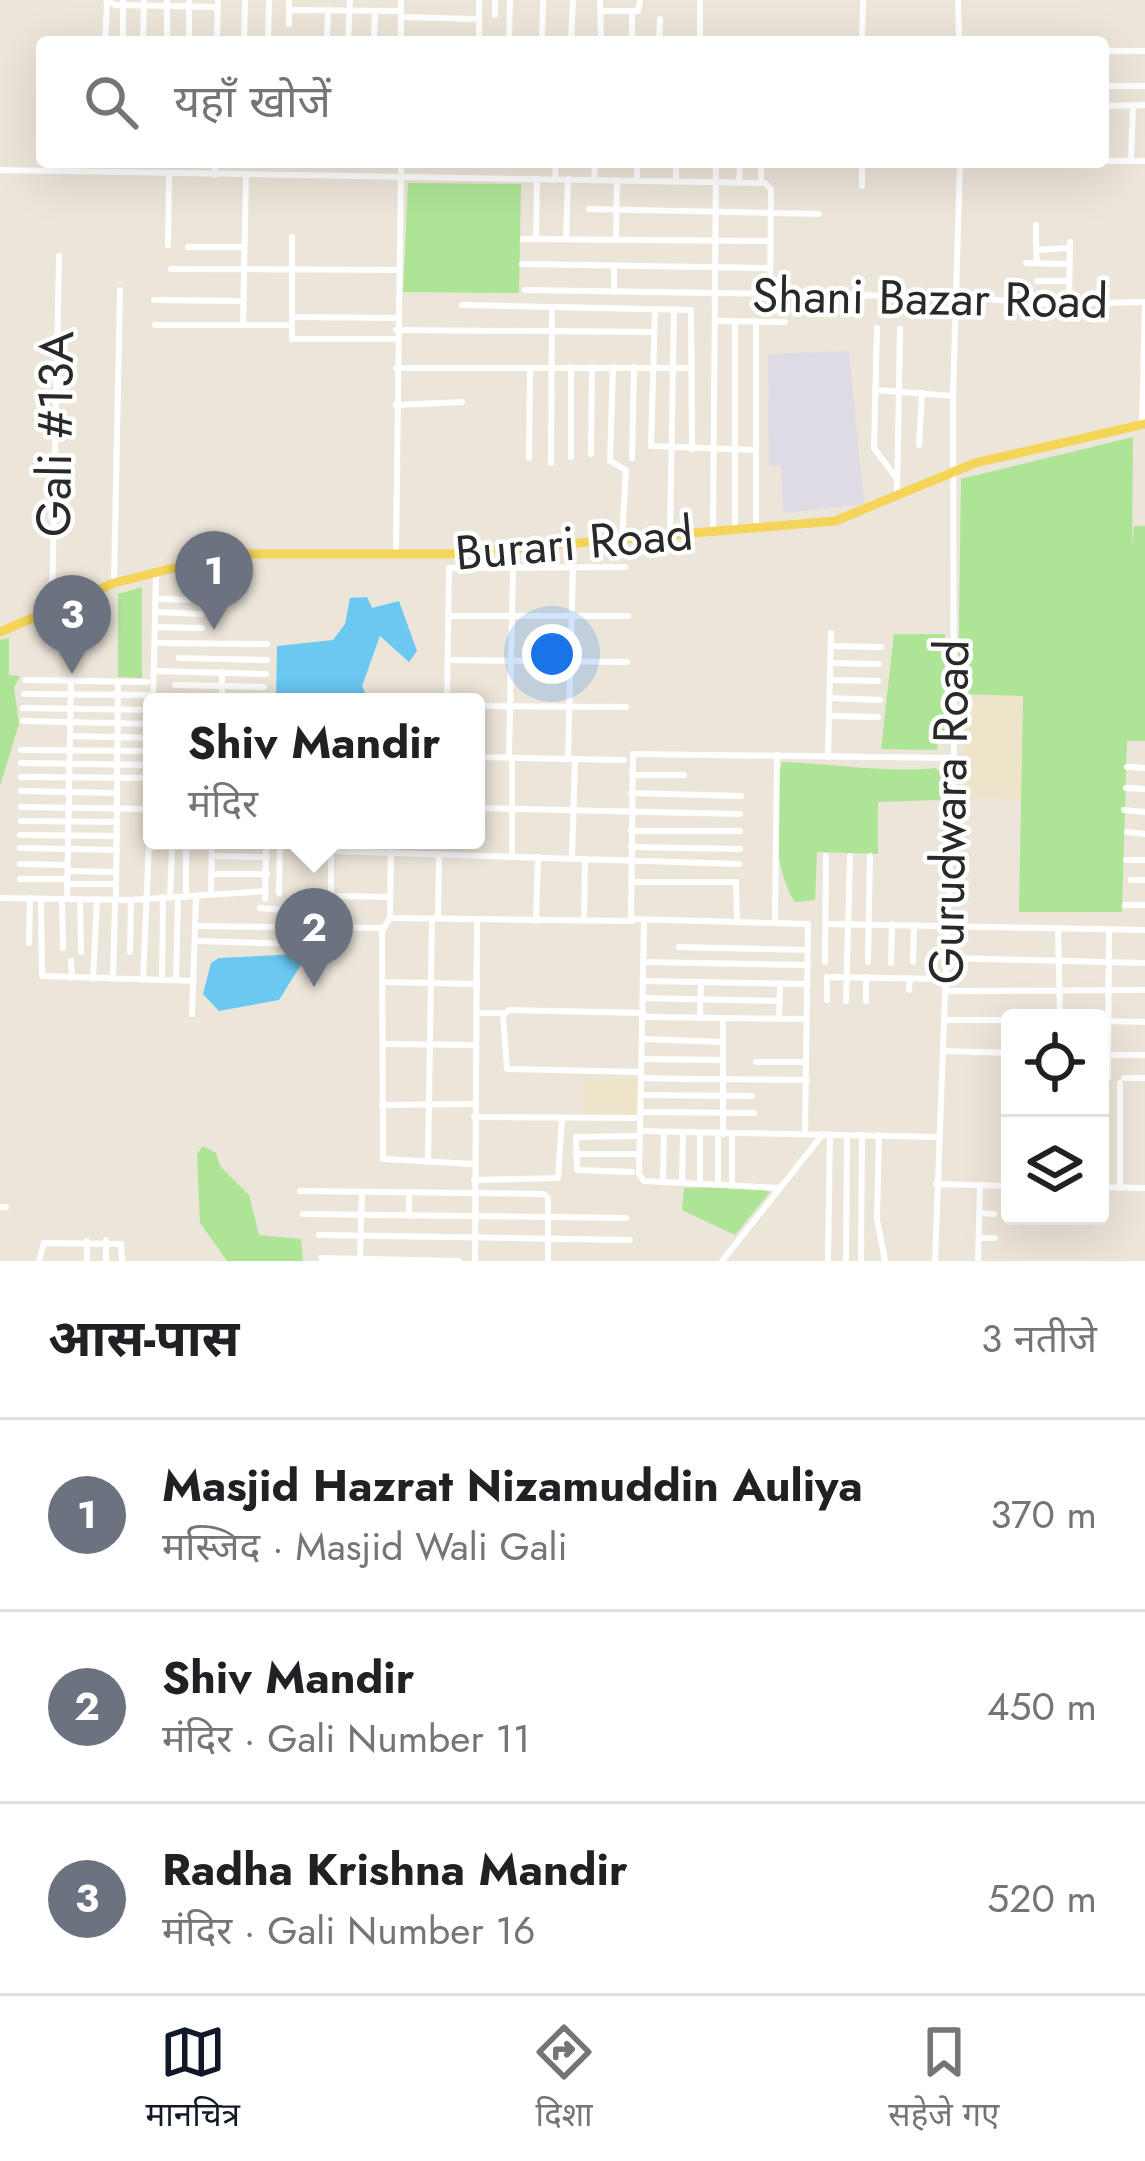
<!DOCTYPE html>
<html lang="hi">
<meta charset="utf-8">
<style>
:root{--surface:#fff;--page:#f6f6f6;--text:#202124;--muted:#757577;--line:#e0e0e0;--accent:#111827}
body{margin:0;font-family:Jost,"Noto Sans Devanagari",sans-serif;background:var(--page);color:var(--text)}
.controls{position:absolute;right:36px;bottom:36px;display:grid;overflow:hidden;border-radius:12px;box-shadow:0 12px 48px #0002}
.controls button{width:108px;height:108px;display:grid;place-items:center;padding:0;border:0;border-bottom:3px solid var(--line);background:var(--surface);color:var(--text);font:60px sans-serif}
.you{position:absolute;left:552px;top:654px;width:42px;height:42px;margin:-30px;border:9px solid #fff;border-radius:50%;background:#1a73e8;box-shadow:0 0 0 18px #1a73e833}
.badge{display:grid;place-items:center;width:78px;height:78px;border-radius:50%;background:var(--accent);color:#fff;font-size:39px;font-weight:700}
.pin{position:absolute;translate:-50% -99px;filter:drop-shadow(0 3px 6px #0008)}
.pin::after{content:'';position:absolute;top:63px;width:42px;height:36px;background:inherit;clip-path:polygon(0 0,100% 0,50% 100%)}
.popup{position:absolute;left:143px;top:693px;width:342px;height:156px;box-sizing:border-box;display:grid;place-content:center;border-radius:12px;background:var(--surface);filter:drop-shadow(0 3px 9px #0005);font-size:39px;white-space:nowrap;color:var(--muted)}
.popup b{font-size:45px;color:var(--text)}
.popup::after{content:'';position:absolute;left:50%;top:100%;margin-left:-24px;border:24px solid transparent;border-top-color:var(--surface)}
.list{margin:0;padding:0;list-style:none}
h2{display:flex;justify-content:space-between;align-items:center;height:156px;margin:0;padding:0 48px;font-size:51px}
h2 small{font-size:39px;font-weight:400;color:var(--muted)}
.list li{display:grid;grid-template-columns:78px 1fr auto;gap:36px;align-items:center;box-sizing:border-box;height:192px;padding:0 48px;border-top:3px solid var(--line)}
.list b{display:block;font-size:45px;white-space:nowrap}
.list p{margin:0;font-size:39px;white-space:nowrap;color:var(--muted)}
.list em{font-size:39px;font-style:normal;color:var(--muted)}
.icon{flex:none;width:66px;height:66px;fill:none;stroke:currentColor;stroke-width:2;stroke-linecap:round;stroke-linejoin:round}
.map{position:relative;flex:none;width:1145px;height:1261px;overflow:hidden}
.search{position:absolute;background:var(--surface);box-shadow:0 12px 48px #0002;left:36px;right:36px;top:36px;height:132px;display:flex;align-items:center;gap:30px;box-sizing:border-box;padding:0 42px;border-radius:12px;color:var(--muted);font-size:45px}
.sheet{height:732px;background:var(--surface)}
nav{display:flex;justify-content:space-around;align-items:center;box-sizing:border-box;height:168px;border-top:3px solid var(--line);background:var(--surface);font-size:33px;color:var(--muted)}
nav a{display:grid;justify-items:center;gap:6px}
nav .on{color:var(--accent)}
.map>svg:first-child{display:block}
.industrial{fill:#dedbe4}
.education{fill:#eee4c9}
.green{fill:#ade495}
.water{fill:#6ac8f1}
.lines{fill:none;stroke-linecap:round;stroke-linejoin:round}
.minor{stroke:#fff;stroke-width:6}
.major{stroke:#f4d557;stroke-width:9}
.labels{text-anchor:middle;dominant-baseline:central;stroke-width:9;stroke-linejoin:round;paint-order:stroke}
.street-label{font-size:48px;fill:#292929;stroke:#fff}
</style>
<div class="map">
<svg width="1145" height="1261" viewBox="0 0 1145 1261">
<rect width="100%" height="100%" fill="#ece5da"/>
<polygon class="industrial" points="849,351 864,504 783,513 781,466 769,466 768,354"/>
<g class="education">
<polygon points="963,695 1022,696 1021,799 962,798"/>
<polygon points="583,1079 638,1079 637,1114 583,1113"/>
</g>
<g class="green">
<polygon points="408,183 521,184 519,293 403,292"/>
<polygon points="1133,437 1132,546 1134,526 1145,526 1145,741 1127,741 1122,912 1019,912 1023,696 958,694 961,479"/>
<polygon points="142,587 142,678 118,677 118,594"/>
<polygon points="894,634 945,634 944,742 938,742 937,750 881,749"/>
<polygon points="9,638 9,675 20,676 14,687 19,724 0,786 0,640"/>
<path d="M782,762c53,2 103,11 154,6l5,5 -1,27 -62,2v52l-61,-2 -2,48 -20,2c-22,-32 -24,-104 -13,-140z"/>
<polygon points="203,1146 216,1153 220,1166 249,1195 259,1235 301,1239 303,1261 227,1261 200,1223 197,1154"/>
<polygon points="749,1186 770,1192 735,1235 682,1210 684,1188"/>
</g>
<g class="water">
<polygon points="367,597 372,608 399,601 417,651 409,662 380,636 362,686 369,702 266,702 266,695 276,699 277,646 333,640 345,624 350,598"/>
<polygon points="299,954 302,963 279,1000 219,1011 203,994 211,963 219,958"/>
</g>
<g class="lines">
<g class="minor">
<polyline points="106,0 115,5 217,7"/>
<polyline points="401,0 401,42"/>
<polyline points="600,0 601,42"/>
<polyline points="700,0 700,42"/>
<polyline points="958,0 959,42"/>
<polyline points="289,10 401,11"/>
<polyline points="600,11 638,11 640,0"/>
<polyline points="495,15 495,0"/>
<polyline points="401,17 479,19"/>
<polyline points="289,24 289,0"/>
<polyline points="327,40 328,10"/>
<polyline points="105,42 107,4"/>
<polyline points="123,42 123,0"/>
<polyline points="143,42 144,0"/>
<polyline points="167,42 167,0"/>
<polyline points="189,42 189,0"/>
<polyline points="217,42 218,0"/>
<polyline points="244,42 245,0"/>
<polyline points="268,42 269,0"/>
<polyline points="348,42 350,0"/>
<polyline points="374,42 375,11"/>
<polyline points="479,42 479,0"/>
<polyline points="509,42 510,0"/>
<polyline points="542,42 543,0"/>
<polyline points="571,42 573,0"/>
<polyline points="632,42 632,11"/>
<polyline points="659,42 660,19"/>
<polyline points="862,42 863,0"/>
<polyline points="1103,51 1145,51"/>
<polyline points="1103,86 1145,86"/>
<polyline points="1103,106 1145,105"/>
<polyline points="1103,161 1145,161"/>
<polyline points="1131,161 1133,105"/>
<polyline points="0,170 765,183 771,189 770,294"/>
<polyline points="215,175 215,162"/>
<polyline points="555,179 556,162"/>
<polyline points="594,180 595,162"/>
<polyline points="637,180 637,162"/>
<polyline points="676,181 676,162"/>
<polyline points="739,182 740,162"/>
<polyline points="761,183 761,162"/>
<polyline points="862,186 862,162"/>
<polyline points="589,209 819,214"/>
<polyline points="292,237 292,339 396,339"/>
<polyline points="523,239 770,241"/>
<polyline points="536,239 537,179"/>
<polyline points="566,239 568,179"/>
<polyline points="616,239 617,181"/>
<polyline points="168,245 169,174"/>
<polyline points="1036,246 1036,225"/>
<polyline points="188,247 244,247"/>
<polyline points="1026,263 1070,264"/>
<polyline points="1037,263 1036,250 1069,248"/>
<polyline points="522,264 770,268"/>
<polyline points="614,265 614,292"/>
<polyline points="171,269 398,270"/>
<polyline points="1037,281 1069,281"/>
<polyline points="525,290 970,297 1035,304 1145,302"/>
<polyline points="154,300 244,301"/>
<polyline points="1069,304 1070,242"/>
<polyline points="462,305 691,310 692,449"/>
<polyline points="655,309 651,446 756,450"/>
<polyline points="292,317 397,318"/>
<polyline points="716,321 785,322"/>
<polyline points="756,322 756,526"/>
<polyline points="155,325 291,325"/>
<polyline points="243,325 246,175"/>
<polyline points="877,328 874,448 897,479"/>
<polyline points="396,330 654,332"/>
<polyline points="613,367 610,461 626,470 622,538"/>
<polyline points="396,368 692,368"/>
<polyline points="875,390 953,396"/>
<polyline points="396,405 462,402"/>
<polyline points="1142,424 1145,302"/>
<polyline points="919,445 922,393"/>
<polyline points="591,454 592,367"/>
<polyline points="571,457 571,367"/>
<polyline points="529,458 530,368"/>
<polyline points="632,458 634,367"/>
<polyline points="551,463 552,308"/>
<polyline points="897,494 900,329"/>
<polyline points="735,529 735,322"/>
<polyline points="713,531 716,162"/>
<polyline points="670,533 674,309"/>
<polyline points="396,554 401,162"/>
<polyline points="449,568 625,567"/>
<polyline points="114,583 120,290"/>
<polyline points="156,599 203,600"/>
<polyline points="52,608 59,256"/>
<polyline points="156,612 202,614"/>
<polyline points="448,616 628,616"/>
<polyline points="156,627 202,628"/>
<polyline points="155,643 267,644"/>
<polyline points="831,646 881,647"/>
<polyline points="179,658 267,660"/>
<polyline points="448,660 627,662"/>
<polyline points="831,663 879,664"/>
<polyline points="155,671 266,674"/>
<polyline points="25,680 147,682"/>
<polyline points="831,680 878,681"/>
<polyline points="175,685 264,687"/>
<polyline points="24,694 153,695"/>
<polyline points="830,698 880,700"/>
<polyline points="175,699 222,700"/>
<polyline points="222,699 222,672"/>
<polyline points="223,700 266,701"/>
<polyline points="153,702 156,575"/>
<polyline points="447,702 449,568"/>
<polyline points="476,706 626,707"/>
<polyline points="23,708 152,710"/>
<polyline points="830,716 878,717"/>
<polyline points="23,721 152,724"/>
<polyline points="71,736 152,738"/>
<polyline points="21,750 152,751"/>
<polyline points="476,757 624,760"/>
<polyline points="828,757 831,633"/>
<polyline points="509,758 513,568"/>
<polyline points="512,758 512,856"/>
<polyline points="568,759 573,567"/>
<polyline points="21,763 152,765"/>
<polyline points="1127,767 1145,768"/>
<polyline points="632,775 684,775"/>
<polyline points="21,777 152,778"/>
<polyline points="1126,788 1145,789"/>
<polyline points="21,791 117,793"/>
<polyline points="631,793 741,796"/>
<polyline points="21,807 151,809"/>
<polyline points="476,808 740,814"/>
<polyline points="1124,810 1145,812"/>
<polyline points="21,821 117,822"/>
<polyline points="631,831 740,831"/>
<polyline points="1127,832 1145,834"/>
<polyline points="20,835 117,836"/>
<polyline points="300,840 325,840"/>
<polyline points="331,840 331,896 390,897"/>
<polyline points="391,840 390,918 632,921"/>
<polyline points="149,847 211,847"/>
<polyline points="631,847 740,849"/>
<polyline points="20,848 117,850"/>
<polyline points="331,851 739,864"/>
<polyline points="312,855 312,840"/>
<polyline points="214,856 267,857"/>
<polyline points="572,857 575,759"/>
<polyline points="1126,860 1145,860"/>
<polyline points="20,864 68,865"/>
<polyline points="68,871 116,872"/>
<polyline points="215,874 267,874"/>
<polyline points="20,879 67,879"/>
<polyline points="1131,880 1145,880"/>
<polyline points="631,882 736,882 737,921"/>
<polyline points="67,884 116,884"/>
<polyline points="211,891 212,840"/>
<polyline points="279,893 280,840"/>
<polyline points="170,897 172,847"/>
<polyline points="186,897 186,847"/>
<polyline points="0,898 131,900 266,891"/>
<polyline points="41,899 42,976 194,981"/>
<polyline points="62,899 63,948"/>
<polyline points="67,899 71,680"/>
<polyline points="80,899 81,952"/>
<polyline points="116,899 118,686"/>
<polyline points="265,899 266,840"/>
<polyline points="1125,905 1145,905"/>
<polyline points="260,908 293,911"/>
<polyline points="390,918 382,931 383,1159 474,1164"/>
<polyline points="438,918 439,856"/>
<polyline points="775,919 777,755"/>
<polyline points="536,921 538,857"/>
<polyline points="584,921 585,859"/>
<polyline points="644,921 640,1131 937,1137"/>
<polyline points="826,924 1145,930"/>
<polyline points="195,926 382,928"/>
<polyline points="1058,930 1060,1018"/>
<polyline points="195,941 299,944"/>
<polyline points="29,943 30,898"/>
<polyline points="679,947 808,950"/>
<polyline points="130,952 131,900"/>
<polyline points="946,958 1145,963"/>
<polyline points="71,961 72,978"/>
<polyline points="644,962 808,965"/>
<polyline points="825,962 826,856"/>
<polyline points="868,962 870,856"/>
<polyline points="913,962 914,925"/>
<polyline points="891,963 892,924"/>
<polyline points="93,979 97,900"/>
<polyline points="113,979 115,900"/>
<polyline points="143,980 152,772"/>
<polyline points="162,980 163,897"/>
<polyline points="176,980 178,897"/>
<polyline points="643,981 808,984"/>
<polyline points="382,982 477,984"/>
<polyline points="909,990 910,978"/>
<polyline points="945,991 1145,990"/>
<polyline points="643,998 780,1001"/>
<polyline points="827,1000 827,977 946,979"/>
<polyline points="846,1001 850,856"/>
<polyline points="866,1001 866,977"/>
<polyline points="478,1013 504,1013"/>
<polyline points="192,1014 196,898"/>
<polyline points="643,1017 807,1019"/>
<polyline points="700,1018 701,982"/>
<polyline points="779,1019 780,983"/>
<polyline points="945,1020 1010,1020"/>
<polyline points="1100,1021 1145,1022"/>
<polyline points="643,1039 723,1042"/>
<polyline points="384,1044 476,1045"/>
<polyline points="944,1051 1010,1053"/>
<polyline points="1100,1055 1145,1055"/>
<polyline points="642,1059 722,1060"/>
<polyline points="756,1062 806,1062"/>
<polyline points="641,1072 507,1069 503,1015 509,1010 643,1013"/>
<polyline points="641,1078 691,1079"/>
<polyline points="1100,1078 1108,1078 1109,930"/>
<polyline points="1124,1078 1145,1078"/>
<polyline points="693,1079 807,1080"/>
<polyline points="642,1095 752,1096"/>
<polyline points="382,1105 474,1104"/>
<polyline points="640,1112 754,1113"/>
<polyline points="474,1117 639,1118"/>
<polyline points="640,1131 639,1174 644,1181 780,1188"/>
<polyline points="805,1133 808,924 631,919 633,754 952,758"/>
<polyline points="723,1134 723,1021"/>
<polyline points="879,1135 877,1219 885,1261"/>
<polyline points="576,1154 639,1154"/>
<polyline points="428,1162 432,920"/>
<polyline points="632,1172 577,1170 576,1137 640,1136"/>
<polyline points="474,1180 558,1178 562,1118"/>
<polyline points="663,1182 664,1132"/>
<polyline points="682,1182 683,1132"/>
<polyline points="700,1182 700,1133"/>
<polyline points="718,1183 718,1134"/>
<polyline points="732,1183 732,1134"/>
<polyline points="936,1184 1010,1186"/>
<polyline points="1100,1187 1145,1188"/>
<polyline points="1120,1188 1120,1083"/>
<polyline points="300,1191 544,1194 548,1198 548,1261"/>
<polyline points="0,1207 6,1207"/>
<polyline points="979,1213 994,1214"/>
<polyline points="303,1214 626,1218"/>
<polyline points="409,1216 409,1192"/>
<polyline points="319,1235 630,1240"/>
<polyline points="979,1238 995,1238"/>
<polyline points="360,1257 362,1193"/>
<polyline points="321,1258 459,1261"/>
<polyline points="39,1261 44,1243 121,1244 122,1261"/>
<polyline points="87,1261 87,1241"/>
<polyline points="106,1261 106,1240"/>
<polyline points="475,1261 477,920"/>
<polyline points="722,1261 823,1134"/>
<polyline points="828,1261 830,1134"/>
<polyline points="846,1261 847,1135"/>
<polyline points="861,1261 862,1135"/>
<polyline points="935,1261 954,758 953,396 960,162"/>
<polyline points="978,1261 980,1185"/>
</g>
<polyline class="major" points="0,632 114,583 229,554 449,554 835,521 975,463 1145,424"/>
</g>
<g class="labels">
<g class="street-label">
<text transform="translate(930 298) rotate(1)">Shani Bazar Road</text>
<text transform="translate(55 434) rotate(-89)">Gali #13A</text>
<text transform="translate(574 543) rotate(-5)">Burari Road</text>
<text transform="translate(949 812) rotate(-89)">Gurudwara Road</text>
</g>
</g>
</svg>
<div class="controls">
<button><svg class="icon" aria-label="locate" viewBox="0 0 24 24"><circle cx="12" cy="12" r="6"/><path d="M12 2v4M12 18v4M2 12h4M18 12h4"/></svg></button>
<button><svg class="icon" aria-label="layers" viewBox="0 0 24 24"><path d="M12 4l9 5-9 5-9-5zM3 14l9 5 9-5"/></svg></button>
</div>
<div class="you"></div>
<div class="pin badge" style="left:214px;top:630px;background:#6b7280">1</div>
<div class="pin badge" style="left:314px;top:987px;background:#6b7280">2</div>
<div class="popup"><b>Shiv Mandir</b>मंदिर</div>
<div class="pin badge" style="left:72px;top:674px;background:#6b7280">3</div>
<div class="search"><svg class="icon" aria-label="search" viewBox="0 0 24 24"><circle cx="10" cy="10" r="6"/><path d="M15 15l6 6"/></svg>यहाँ खोजें</div>
</div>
<section class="sheet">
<h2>आस-पास<small>3 नतीजे</small></h2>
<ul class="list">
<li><span class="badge" style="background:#6b7280">1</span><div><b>Masjid Hazrat Nizamuddin Auliya</b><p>मस्जिद · Masjid Wali Gali</p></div><em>370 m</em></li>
<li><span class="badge" style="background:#6b7280">2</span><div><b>Shiv Mandir</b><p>मंदिर · Gali Number 11</p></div><em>450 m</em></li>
<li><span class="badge" style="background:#6b7280">3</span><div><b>Radha Krishna Mandir</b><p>मंदिर · Gali Number 16</p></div><em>520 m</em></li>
</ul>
</section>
<nav>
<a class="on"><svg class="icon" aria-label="map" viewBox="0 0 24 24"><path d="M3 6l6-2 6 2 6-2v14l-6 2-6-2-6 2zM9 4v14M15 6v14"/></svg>मानचित्र</a>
<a><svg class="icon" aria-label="directions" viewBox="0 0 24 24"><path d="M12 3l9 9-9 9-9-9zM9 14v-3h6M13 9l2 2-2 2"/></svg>दिशा</a>
<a><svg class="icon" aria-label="saved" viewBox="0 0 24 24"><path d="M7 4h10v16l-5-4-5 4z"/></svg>सहेजे गए</a>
</nav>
